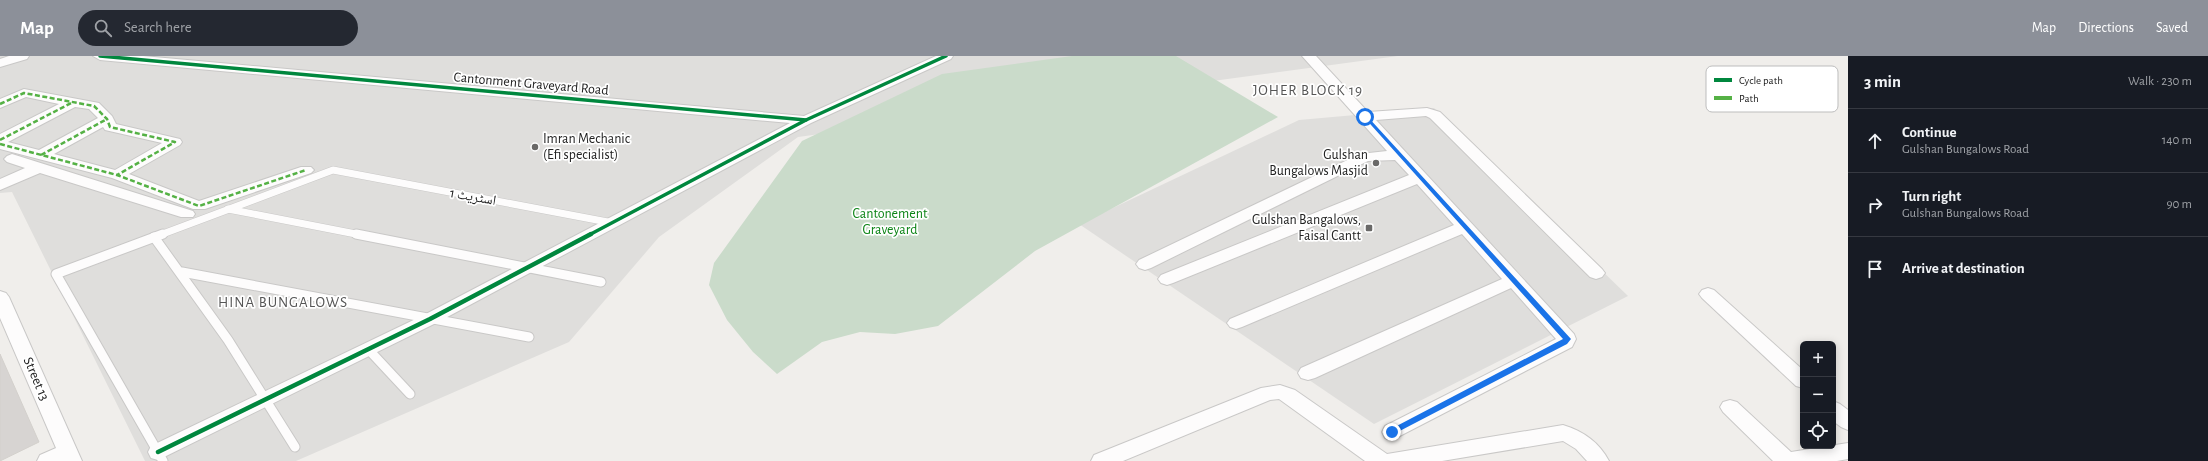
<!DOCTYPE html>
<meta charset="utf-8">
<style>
:root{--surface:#171b24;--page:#242831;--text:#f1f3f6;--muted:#9ea1a6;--line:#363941;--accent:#8c9099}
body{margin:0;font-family:"Alegreya Sans","Noto Naskh Arabic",sans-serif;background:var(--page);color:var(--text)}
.controls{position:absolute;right:12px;bottom:12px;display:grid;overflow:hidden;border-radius:6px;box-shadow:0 2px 10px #0003}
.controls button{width:36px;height:36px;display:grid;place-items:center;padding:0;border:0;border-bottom:1px solid var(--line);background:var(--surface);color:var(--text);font:20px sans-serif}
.stop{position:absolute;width:12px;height:12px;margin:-9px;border:3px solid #1a73e8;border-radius:50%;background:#fff}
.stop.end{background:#1a73e8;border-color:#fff;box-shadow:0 1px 4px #0008}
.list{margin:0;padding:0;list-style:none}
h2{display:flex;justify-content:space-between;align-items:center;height:52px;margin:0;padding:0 16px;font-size:17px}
h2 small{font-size:13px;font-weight:400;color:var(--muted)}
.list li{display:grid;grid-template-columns:26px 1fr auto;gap:12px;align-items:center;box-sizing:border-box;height:64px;padding:0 16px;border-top:1px solid var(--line)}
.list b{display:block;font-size:15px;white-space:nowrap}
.list p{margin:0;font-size:13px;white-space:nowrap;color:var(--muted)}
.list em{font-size:13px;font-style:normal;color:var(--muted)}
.icon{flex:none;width:22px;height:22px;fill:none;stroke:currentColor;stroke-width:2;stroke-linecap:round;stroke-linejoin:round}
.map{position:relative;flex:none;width:1848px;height:405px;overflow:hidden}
header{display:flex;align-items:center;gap:24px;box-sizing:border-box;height:56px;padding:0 20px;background:var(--accent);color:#fff}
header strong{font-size:19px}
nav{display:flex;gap:22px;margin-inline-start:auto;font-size:14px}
.search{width:280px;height:36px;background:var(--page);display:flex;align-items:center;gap:10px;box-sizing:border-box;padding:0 14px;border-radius:22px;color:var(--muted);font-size:15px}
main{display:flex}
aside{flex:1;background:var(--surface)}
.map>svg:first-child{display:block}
.residential{fill:#dfdedc}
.cemetery{fill:#cadbca}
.building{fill:#d7d4d2;stroke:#d3d0cc}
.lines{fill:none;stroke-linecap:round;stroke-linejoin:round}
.lane-far1-casing{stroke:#c9c8c7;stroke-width:8}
.lane-casing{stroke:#c9c8c7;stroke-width:11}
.street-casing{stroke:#c9c8c7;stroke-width:2}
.lane-far1{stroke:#fdfcfc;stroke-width:7}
.lane{stroke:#fdfcfc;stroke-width:9}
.street{fill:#fdfcfc;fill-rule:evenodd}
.quiet{stroke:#55b145;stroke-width:2.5;stroke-dasharray:5 2.5;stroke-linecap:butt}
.cycleway-far1-casing{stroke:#fff;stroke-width:5.5}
.cycleway-casing{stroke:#fff;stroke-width:7}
.cycleway-far1{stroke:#00873e;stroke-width:3.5}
.cycleway{stroke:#00873e;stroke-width:4.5}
.route{fill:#1a73e8}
.poi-dot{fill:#6a6968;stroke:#fff;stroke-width:1.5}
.labels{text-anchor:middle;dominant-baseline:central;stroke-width:3.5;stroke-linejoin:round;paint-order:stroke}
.street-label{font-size:14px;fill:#222;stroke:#fff}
.poi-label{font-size:14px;fill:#222;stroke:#fff;text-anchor:end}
.park-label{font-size:14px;fill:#0c8416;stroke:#fff}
.neighbourhood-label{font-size:15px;letter-spacing:1px;fill:#555;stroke:#fff}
.key{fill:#fff;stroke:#bdbdbd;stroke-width:1}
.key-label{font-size:11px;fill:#222}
</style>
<header>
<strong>Map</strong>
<div class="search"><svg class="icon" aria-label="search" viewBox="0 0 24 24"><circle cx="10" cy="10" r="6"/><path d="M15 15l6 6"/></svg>Search here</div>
<nav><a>Map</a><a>Directions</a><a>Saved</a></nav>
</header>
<main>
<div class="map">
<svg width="1848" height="405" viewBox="0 0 1848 405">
<rect width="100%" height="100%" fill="#f0eeeb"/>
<g class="residential">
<polygon points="0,0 1398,0 798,81 659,181 569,286 296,405 145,405 12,136 0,137"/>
<polygon points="1434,52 1628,240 1374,368 1079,168 1299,64"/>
</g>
<polygon class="cemetery" points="1072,0 1176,0 1278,61 1035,195 938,270 895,278 860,276 822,286 777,318 753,296 727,264 709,229 714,207 802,85 942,18"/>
<polygon class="building" points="0,298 39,386 0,405"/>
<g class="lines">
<defs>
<g id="lane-far1">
<polyline points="228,153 361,179"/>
<polyline points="160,179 333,114 613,167"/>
</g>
<g id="lane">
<polyline points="163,178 56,218 163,405"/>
<polyline points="356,178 601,226"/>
<polyline points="154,181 228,284 295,391"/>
<polyline points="182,216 529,281"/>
<polyline points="368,293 410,338"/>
</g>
<g id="street">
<polygon points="9,0 29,0 27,3 0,11 0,3"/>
<polygon points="93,0 143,0 804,60 936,0 953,0 951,3 811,67 436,267 158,404 151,402 148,396 151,390 424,259 790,67 100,4"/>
<polygon points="1302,0 1316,0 1368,56 1427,52 1440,56 1602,213 1605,217 1602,221 1596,223 1590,221 1430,62 1426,60 1376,64 1574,278 1576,283 1572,291 1392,384 1385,382 1382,376 1385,370 1556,283 1511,232 1315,322 1308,324 1301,322 1298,317 1301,312 1502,223 1462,178 1242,271 1236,273 1230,271 1227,267 1230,263 1454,169 1417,128 1173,227 1167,229 1161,227 1158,223 1161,219 1409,119 1395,104 1368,105 1151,212 1145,214 1139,212 1136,208 1139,204 1360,98 1387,95"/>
<path d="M24,33l75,14 13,13 4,8 64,15 2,3 -2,3 -51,29 70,27 102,-34h10l3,3 -3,3 -106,36h-12l-81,-31 -112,-29v-15l59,-30 -33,-7 -26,11v-9zM75,51l14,2 9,9 -59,32 -31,-8zM103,71l2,3 57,13 -47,27 -61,-16z"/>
<polygon points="12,98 193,155 195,158 193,161 181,161 40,117 0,134 0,123 25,112 7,106 4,103 7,100"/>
<polygon points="1708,232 1714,234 1803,314 1803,332 1796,330 1702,242 1699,238 1702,234"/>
<polygon points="0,235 6,237 9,241 82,405 37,405 40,399 56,392 0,262"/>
<path d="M1280,329l15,5 92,64 176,-29c20,6 36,17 46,36h-22l-11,-12 -13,-8 -121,20h-77l-86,-62 -9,1 -147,61h-32l3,-6 167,-67z"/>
<polygon points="1730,344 1737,346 1791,396 1848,387 1848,403 1837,405 1773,405 1723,356 1720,351 1723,346"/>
<polygon points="1833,345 1840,348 1848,354 1848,374 1841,371 1833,365"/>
</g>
</defs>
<use href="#lane-far1" class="lane-far1-casing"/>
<use href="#lane" class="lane-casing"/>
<use href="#street" class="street-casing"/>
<use href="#lane-far1" class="lane-far1"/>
<use href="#lane" class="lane"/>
<use href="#street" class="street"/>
<g class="quiet">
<polyline points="0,48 24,37 94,50 107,63 110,71 175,86 117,119"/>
<polyline points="0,84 73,46"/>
<polyline points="0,88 117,119 199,150 306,114"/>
<polyline points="41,99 107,63"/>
</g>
<defs>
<g id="cycleway-far1">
<polyline points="100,0 806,64 946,0"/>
<polyline points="589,179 806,64"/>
</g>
<polyline id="cycleway" points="158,396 430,263 591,178"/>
</defs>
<use href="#cycleway-far1" class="cycleway-far1-casing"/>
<use href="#cycleway" class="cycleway-casing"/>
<use href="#cycleway-far1" class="cycleway-far1"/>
<use href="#cycleway" class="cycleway"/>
</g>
<polygon class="route" points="1363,60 1367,60 1571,283 1567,288 1392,379 1389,378 1389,374 1563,283"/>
<g class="poi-dot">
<circle cx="535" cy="91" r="4"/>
<circle cx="1376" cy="107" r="4"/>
<rect x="1365" y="168" width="8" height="8" rx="2"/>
</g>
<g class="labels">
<g class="street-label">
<text transform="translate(531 28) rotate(5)">Cantonment Graveyard Road</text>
<text transform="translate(473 141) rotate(10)">اسٹریٹ 1</text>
<text transform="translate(36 323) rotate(67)">Street 13</text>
</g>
<g class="poi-label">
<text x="543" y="83" text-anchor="start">Imran Mechanic<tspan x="543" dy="16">(Efi specialist)</tspan></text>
<text x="1368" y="99">Gulshan<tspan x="1368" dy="16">Bungalows Masjid</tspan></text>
<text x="1361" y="164">Gulshan Bangalows,<tspan x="1361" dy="16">Faisal Cantt</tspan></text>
</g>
<g class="park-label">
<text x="890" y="158">Cantonement<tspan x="890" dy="16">Graveyard</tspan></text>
</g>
<g class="neighbourhood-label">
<text x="1308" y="34">JOHER BLOCK 19</text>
<text x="283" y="246">HINA BUNGALOWS</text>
</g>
</g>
<rect x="1706" y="10" width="132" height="46" rx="6" class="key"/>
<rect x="1714" y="22" width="18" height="4" fill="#00873e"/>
<rect x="1714" y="40" width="18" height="4" fill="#55b145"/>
<g class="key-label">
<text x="1739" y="28">Cycle path</text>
<text x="1739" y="46">Path</text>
</g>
</svg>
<div class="controls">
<button>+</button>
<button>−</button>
<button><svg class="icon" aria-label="locate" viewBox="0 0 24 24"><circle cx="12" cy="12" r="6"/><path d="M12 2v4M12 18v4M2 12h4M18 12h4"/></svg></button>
</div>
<div class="stop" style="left:1365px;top:61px"></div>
<div class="stop end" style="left:1392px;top:376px"></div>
</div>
<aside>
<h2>3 min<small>Walk · 230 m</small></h2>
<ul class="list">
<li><svg class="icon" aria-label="ahead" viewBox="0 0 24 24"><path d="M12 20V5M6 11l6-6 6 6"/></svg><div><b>Continue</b><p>Gulshan Bungalows Road</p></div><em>140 m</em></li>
<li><svg class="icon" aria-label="right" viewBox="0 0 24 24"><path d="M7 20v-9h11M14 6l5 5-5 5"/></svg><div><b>Turn right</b><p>Gulshan Bungalows Road</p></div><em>90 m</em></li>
<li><svg class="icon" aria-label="arrive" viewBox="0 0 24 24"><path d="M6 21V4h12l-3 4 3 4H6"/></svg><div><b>Arrive at destination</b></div></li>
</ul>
</aside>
</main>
